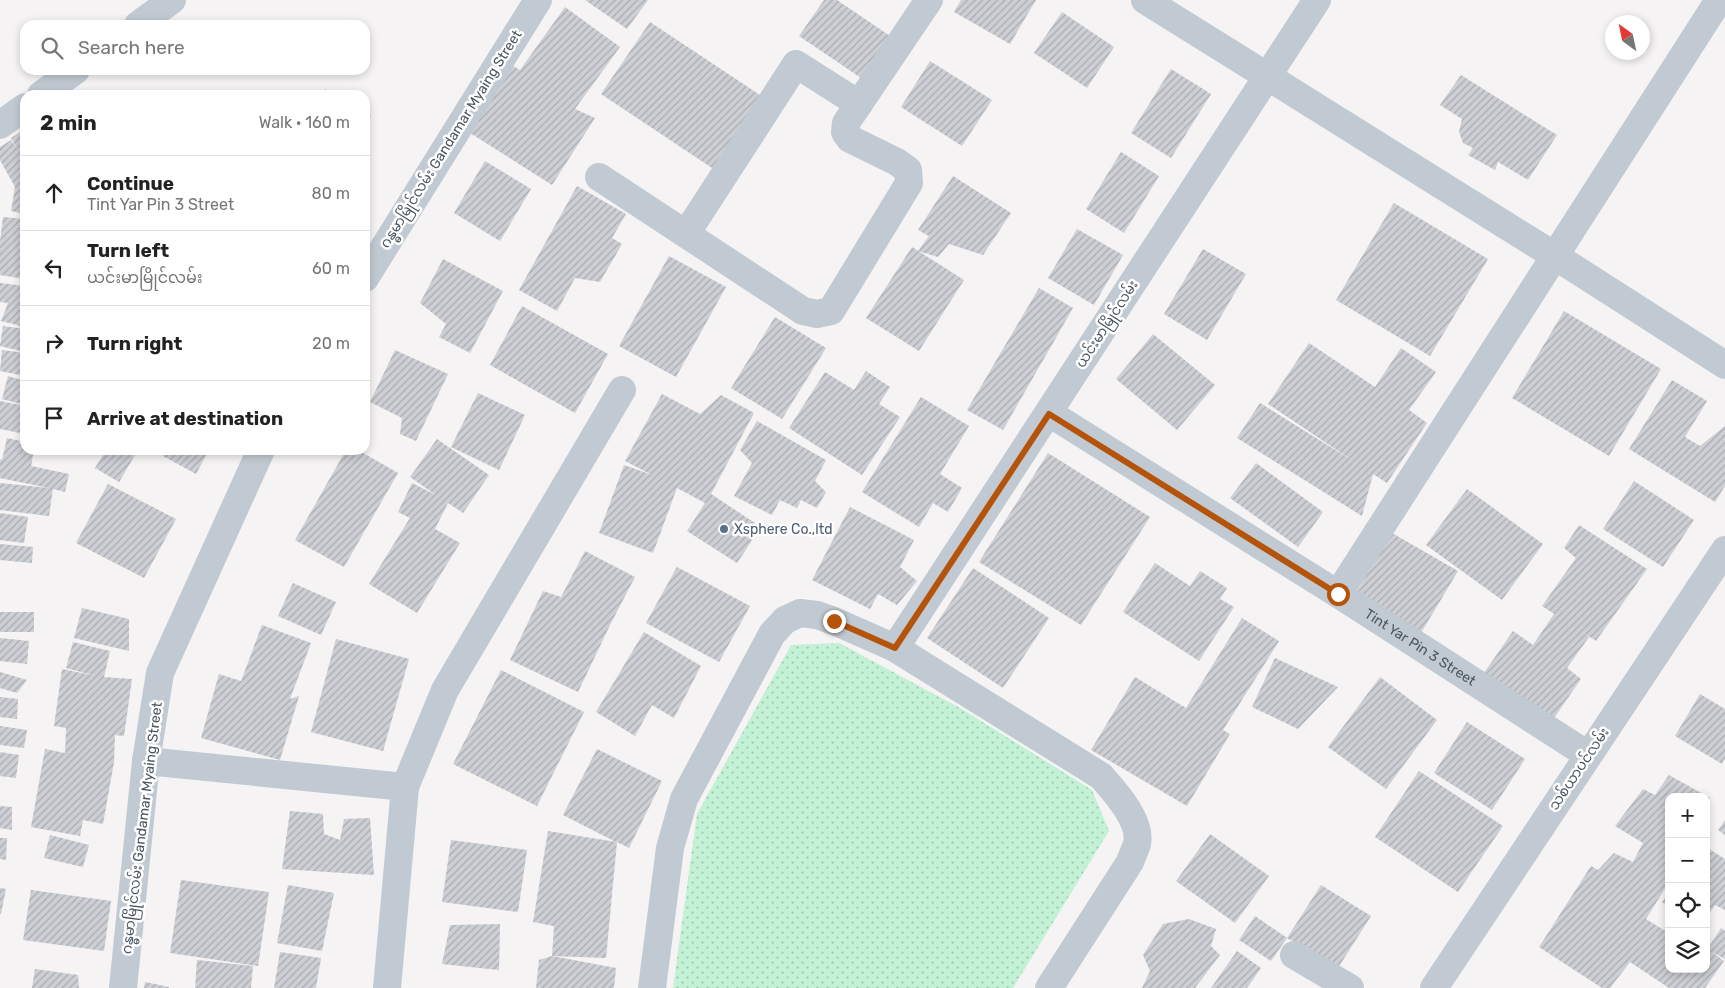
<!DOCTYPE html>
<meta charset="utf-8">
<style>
:root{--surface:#fff;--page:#f2f2f2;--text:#222;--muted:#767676;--line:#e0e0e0}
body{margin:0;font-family:Rubik,"Noto Sans Myanmar",sans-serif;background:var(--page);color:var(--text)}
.controls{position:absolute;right:15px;bottom:15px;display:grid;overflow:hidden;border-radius:10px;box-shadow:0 2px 8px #0003}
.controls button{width:45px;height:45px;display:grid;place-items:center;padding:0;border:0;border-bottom:1px solid var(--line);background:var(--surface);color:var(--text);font:25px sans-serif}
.compass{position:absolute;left:1605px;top:15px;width:45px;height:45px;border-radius:50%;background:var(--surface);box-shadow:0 2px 8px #0003;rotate:327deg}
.stop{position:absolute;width:15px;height:15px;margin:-11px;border:4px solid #b45309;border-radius:50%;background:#fff}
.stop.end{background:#b45309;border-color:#fff;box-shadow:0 1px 5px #0008}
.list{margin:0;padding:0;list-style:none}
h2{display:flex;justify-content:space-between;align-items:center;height:65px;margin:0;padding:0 20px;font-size:21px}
h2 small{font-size:16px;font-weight:400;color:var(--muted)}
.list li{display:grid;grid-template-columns:32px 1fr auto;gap:15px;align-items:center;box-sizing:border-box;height:75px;padding:0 20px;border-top:1px solid var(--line)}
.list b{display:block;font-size:19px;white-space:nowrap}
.list p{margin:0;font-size:16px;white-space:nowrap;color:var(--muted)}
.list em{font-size:16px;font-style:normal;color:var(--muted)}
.icon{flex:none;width:28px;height:28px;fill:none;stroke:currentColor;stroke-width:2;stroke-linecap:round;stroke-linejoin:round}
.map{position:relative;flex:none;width:1725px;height:988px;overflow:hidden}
.search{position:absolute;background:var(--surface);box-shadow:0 2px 8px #0003;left:20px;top:20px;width:350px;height:55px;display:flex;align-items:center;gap:12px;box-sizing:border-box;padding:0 18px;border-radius:15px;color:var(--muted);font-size:19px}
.panel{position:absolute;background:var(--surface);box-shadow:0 2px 8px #0003;left:20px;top:90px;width:350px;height:365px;border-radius:15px}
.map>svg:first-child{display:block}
.park{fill:url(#park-dots)}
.building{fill:url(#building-hatch)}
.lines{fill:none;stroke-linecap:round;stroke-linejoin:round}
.minor{stroke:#c1cad2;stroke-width:28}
.route{stroke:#b45309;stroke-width:6}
.service-dot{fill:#5c6f8a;stroke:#fff;stroke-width:2}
.labels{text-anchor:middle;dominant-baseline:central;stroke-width:5;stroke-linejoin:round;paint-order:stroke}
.street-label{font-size:14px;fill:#4a5661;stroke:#fff}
.service-label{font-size:14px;fill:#4e5e75;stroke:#fff;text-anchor:start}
</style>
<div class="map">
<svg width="1725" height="988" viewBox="0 0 1725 988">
<defs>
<pattern id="park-dots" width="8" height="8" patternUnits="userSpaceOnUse" patternTransform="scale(1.25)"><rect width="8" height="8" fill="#c3f1d5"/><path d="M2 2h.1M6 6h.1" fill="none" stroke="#a0c6b0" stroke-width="1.8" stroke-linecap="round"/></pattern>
<pattern id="building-hatch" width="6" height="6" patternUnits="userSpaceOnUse" patternTransform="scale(1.25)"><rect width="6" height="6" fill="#cdcfd5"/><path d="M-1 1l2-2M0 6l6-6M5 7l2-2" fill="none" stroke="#a8abb0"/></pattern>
</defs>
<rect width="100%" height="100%" fill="#f5f3f3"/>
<polygon class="park" points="839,643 960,708 1092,790 1109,831 1013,988 673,988 697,814 791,645"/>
<g class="building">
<polygon points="585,0 648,0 627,29"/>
<polygon points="824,0 837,0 893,38 864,80 799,36"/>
<polygon points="961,0 1036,0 1010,44 954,12"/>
<polygon points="565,7 620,47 575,109 595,118 552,185 467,131 510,64 520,70"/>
<polygon points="1062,12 1114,47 1087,88 1034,53"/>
<polygon points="650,22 763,97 715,170 601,94"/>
<polygon points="930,61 992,100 962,146 901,107"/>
<polygon points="1171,69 1211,94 1171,158 1131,133"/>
<polygon points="1461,75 1557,135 1528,180 1498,162 1495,170 1468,155 1473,148 1463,143 1459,132 1462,119 1440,105"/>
<polygon points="325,89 336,95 321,95"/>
<polygon points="365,111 371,115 365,126"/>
<polygon points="25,129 25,184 20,187 25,187 25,214 11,211 15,187 0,160 0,147 11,140 18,150 11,138"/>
<polygon points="1121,152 1159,176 1124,233 1086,209"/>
<polygon points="485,161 531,189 500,241 454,213"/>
<polygon points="953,176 1011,213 983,255 949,244 938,257 918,251 929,236 918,230"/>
<polygon points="577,186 626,214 612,238 622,244 600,282 575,278 557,311 519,290"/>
<polygon points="1394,203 1488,259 1430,356 1336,300"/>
<polygon points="3,217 25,219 25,279 0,275 0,242"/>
<polygon points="1077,229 1123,255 1094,305 1048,278"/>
<polygon points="912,247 964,280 919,351 866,318"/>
<polygon points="1203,249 1246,274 1207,340 1164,314"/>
<polygon points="669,256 726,287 676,377 619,346"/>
<polygon points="443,259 503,291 470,353 439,337 446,324 420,303"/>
<polygon points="0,283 25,286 25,327 1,321 8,303 0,302"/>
<polygon points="1039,288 1073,308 1003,430 967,410"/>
<polygon points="522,306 608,354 575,413 490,365"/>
<polygon points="1564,311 1661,369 1609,456 1512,398"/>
<polygon points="775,317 826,348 782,419 731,388"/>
<polygon points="3,326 25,329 25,352 0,346"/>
<polygon points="1153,334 1215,385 1177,430 1116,379"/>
<polygon points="1309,343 1375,387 1401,348 1436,372 1409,410 1427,423 1387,483 1373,474 1362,516 1237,438 1260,403 1353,461 1268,404"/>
<polygon points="2,350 25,353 25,376 0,371"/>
<polygon points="395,350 448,374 416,441 400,434 402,418 370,402"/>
<polygon points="866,371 890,387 879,404 900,417 862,475 789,428 825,372 854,390"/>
<polygon points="8,376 25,381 25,405 2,399"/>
<polygon points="1672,380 1707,401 1685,437 1700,446 1725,426 1725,486 1715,502 1629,449"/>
<polygon points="478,393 525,415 499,470 451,447"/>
<polygon points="662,394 700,414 721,395 754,413 711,494 761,527 737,563 687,531 705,503 677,488 653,553 599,533 624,465 652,475 625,461"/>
<polygon points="921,397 969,426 940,474 962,488 948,512 933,503 919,527 862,492"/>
<polygon points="0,401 25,406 25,434 0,429"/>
<polygon points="757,421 826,460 815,481 826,492 817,508 801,500 797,508 780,500 772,515 734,496 752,463 740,450"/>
<polygon points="7,438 25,442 25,450 34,450 31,466 69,474 65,492 53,489 49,516 0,510 0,483 49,488 0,478 0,459 2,460"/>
<polygon points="437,439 489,475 463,513 448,503 435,529 460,543 417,613 369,584 410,518 398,512 412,483 436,495 410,477"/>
<polygon points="106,450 138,450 119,482 95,468"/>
<polygon points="152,450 209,450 196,474"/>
<polygon points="346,450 358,450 398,473 344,567 295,540"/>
<polygon points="1048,453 1150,517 1081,625 979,562"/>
<polygon points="1256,463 1323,512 1298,547 1230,498"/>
<polygon points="1634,481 1694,520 1663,567 1603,529"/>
<polygon points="108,484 176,519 144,578 76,543"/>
<polygon points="1467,489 1543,544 1502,600 1426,545"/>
<polygon points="850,507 914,540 900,567 917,581 897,605 878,594 870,609 812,580"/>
<polygon points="0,513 28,517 24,543 0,540"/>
<polygon points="1579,525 1647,569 1596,641 1582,632 1589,637 1567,668 1581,679 1552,721 1484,673 1513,631 1533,645 1554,614 1542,606 1576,558 1564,548"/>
<polygon points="1392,533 1458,571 1421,633 1355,594"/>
<polygon points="0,544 33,547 32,563 0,560"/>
<polygon points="585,551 635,577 611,623 578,692 510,660 543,591 561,597"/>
<polygon points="1155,563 1190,586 1200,571 1227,588 1220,599 1234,607 1199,661 1123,612"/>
<polygon points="677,567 750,606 719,662 646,623"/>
<polygon points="973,568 1049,618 1003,688 927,638"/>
<polygon points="293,583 336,602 321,635 278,616"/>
<polygon points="82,608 129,619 129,651 74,638"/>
<rect x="0" y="612" width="34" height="20"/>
<polygon points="1242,618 1279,641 1223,730 1230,734 1187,806 1091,750 1135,677 1186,708"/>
<polygon points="262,625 311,643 290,699 299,696 280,760 201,738 219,674 241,681"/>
<polygon points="644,632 701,666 674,718 652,705 635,736 596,712"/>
<polygon points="0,638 29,641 27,664 0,661"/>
<polygon points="336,639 409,659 383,751 311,732"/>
<polygon points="73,642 110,651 104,677 132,679 124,736 115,735 114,762 103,824 83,820 80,836 31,827 45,749 65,753 66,728 54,726 62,669 96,676 66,668"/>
<polygon points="1275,658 1338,687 1298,729 1252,707"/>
<polygon points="501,670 584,712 537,806 453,764"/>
<polygon points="0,672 27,680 17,693 0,688"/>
<polygon points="1380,677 1437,720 1386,789 1328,747"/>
<polygon points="1700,694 1725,709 1725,758 1722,764 1675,736"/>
<polygon points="0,697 18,699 17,719 0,717"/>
<polygon points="1467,722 1525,759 1492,810 1434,773"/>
<polygon points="0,726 27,730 24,748 0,745"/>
<polygon points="597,749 662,781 629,848 617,842 606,958 552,956 616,968 614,988 536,988 539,960 552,956 554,926 533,922 548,831 616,842 563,815"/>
<polygon points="0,752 19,755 16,778 0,776"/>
<polygon points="1419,771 1503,826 1458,892 1375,837"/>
<polygon points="1669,775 1710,798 1706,805 1706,797 1669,797 1669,882 1646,919 1667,932 1669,931 1669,969 1706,969 1706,947 1708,948 1721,928 1725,931 1725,959 1712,952 1724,961 1705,988 1669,988 1630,962 1610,988 1602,988 1539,947 1591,866 1598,870 1614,853 1633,862 1643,843 1615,826 1643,789 1655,795"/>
<polygon points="0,806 12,807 12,830 0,828"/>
<polygon points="290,811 323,814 324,834 340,840 344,819 370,818 374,875 282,869"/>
<polygon points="1725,820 1725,835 1718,830"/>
<polygon points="1210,834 1269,876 1235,923 1176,881"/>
<polygon points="50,835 89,845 83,867 44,858"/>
<polygon points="0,838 7,838 6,860 0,859"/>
<polygon points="451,840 527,850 518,912 442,902"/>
<polygon points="1706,847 1725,859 1725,910 1715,905 1706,918"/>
<polygon points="181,880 269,892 258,966 170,953"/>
<polygon points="288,885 334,893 322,951 277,943"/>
<polygon points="1321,885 1371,916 1338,968 1287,938"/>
<polygon points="0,888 6,889 1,914 0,914"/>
<polygon points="31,890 111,901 104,951 23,940"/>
<polygon points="1669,894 1669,907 1662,902"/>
<polygon points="1255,916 1287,938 1271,961 1239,940"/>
<polygon points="1189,919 1216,929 1211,946 1220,955 1195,988 1142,988 1150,971 1143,955 1163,924"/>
<polygon points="500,924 499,970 442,964 450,925"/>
<polygon points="1237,951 1261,968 1247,988 1211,988"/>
<polygon points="280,952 321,958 316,988 274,988"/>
<polygon points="197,960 253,966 251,988 195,988"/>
<polygon points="35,969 78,975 79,988 32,988"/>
<polygon points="145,982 169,987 169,988 144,988"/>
</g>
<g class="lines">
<g class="minor">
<polyline points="1145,0 1555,256 1725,365"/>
<polyline points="138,25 172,0"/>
<polyline points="41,95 76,70"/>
<polyline points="0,125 25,107"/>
<polyline points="599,177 803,311 817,314 831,311 909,183 908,170 897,162 850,139 845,132 846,123 929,0"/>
<polyline points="686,234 796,64 859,104"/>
<polyline points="365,278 538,0"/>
<path id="s1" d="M1049,413l289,181 250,161"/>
<polyline points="1338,594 1719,0"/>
<polyline points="895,648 1317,0"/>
<polyline points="146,761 405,787"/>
<polyline points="1294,955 1350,988"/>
<polyline points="123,988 146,761 160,673 261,450"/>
<polyline points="387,988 405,787 445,690 622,390"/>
<path d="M652,988l18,-140 14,-49 88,-165 13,-14 15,-7 17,2 17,6 61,27 206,128c14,16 41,45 36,68 -2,6 -5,12 -7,18l-81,126"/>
<polyline points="1434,988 1725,550"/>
</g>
</g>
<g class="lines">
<polyline class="route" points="834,621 895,648 1049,414 1338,594"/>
</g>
<circle class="service-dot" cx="724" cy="529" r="5"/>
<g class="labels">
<g class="street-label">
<text transform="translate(451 139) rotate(-58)">ဂန္ဓမာမြိုင်လမ်း Gandamar Myaing Street</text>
<text transform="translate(1107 324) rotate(-57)">ယင်းမာမြိုင်လမ်း</text>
<text stroke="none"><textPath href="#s1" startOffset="439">Tint Yar Pin 3 Street</textPath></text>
<text transform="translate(1579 769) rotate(-56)">သစ်ယာပင်လမ်း</text>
<text transform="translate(142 828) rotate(-83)">ဂန္ဓမာမြိုင်လမ်း Gandamar Myaing Street</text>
</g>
<g class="service-label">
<text x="734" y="529">Xsphere Co.,ltd</text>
</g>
</g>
</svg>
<div class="controls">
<button>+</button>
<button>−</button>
<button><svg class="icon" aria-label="locate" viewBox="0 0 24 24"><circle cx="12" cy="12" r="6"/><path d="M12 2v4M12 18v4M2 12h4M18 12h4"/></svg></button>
<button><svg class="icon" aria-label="layers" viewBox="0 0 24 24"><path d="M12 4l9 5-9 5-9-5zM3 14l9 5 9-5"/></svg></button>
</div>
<svg class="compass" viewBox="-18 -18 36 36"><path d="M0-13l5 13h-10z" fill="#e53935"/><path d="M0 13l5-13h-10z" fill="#767676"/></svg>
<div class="stop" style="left:1338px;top:594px"></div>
<div class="stop end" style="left:834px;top:621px"></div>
<div class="search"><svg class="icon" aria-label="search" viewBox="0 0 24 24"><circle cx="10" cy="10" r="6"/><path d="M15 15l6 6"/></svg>Search here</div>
<section class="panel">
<h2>2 min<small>Walk · 160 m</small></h2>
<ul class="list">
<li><svg class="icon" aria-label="ahead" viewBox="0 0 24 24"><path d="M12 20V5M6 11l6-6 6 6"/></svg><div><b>Continue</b><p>Tint Yar Pin 3 Street</p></div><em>80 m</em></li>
<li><svg class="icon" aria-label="left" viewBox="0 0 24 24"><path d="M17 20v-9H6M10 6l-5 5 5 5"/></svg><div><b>Turn left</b><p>ယင်းမာမြိုင်လမ်း</p></div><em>60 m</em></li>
<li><svg class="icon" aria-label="right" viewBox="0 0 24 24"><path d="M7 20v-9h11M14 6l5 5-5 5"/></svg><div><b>Turn right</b></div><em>20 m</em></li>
<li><svg class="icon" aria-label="arrive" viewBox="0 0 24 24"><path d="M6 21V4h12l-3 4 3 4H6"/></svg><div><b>Arrive at destination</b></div></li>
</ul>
</section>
</div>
